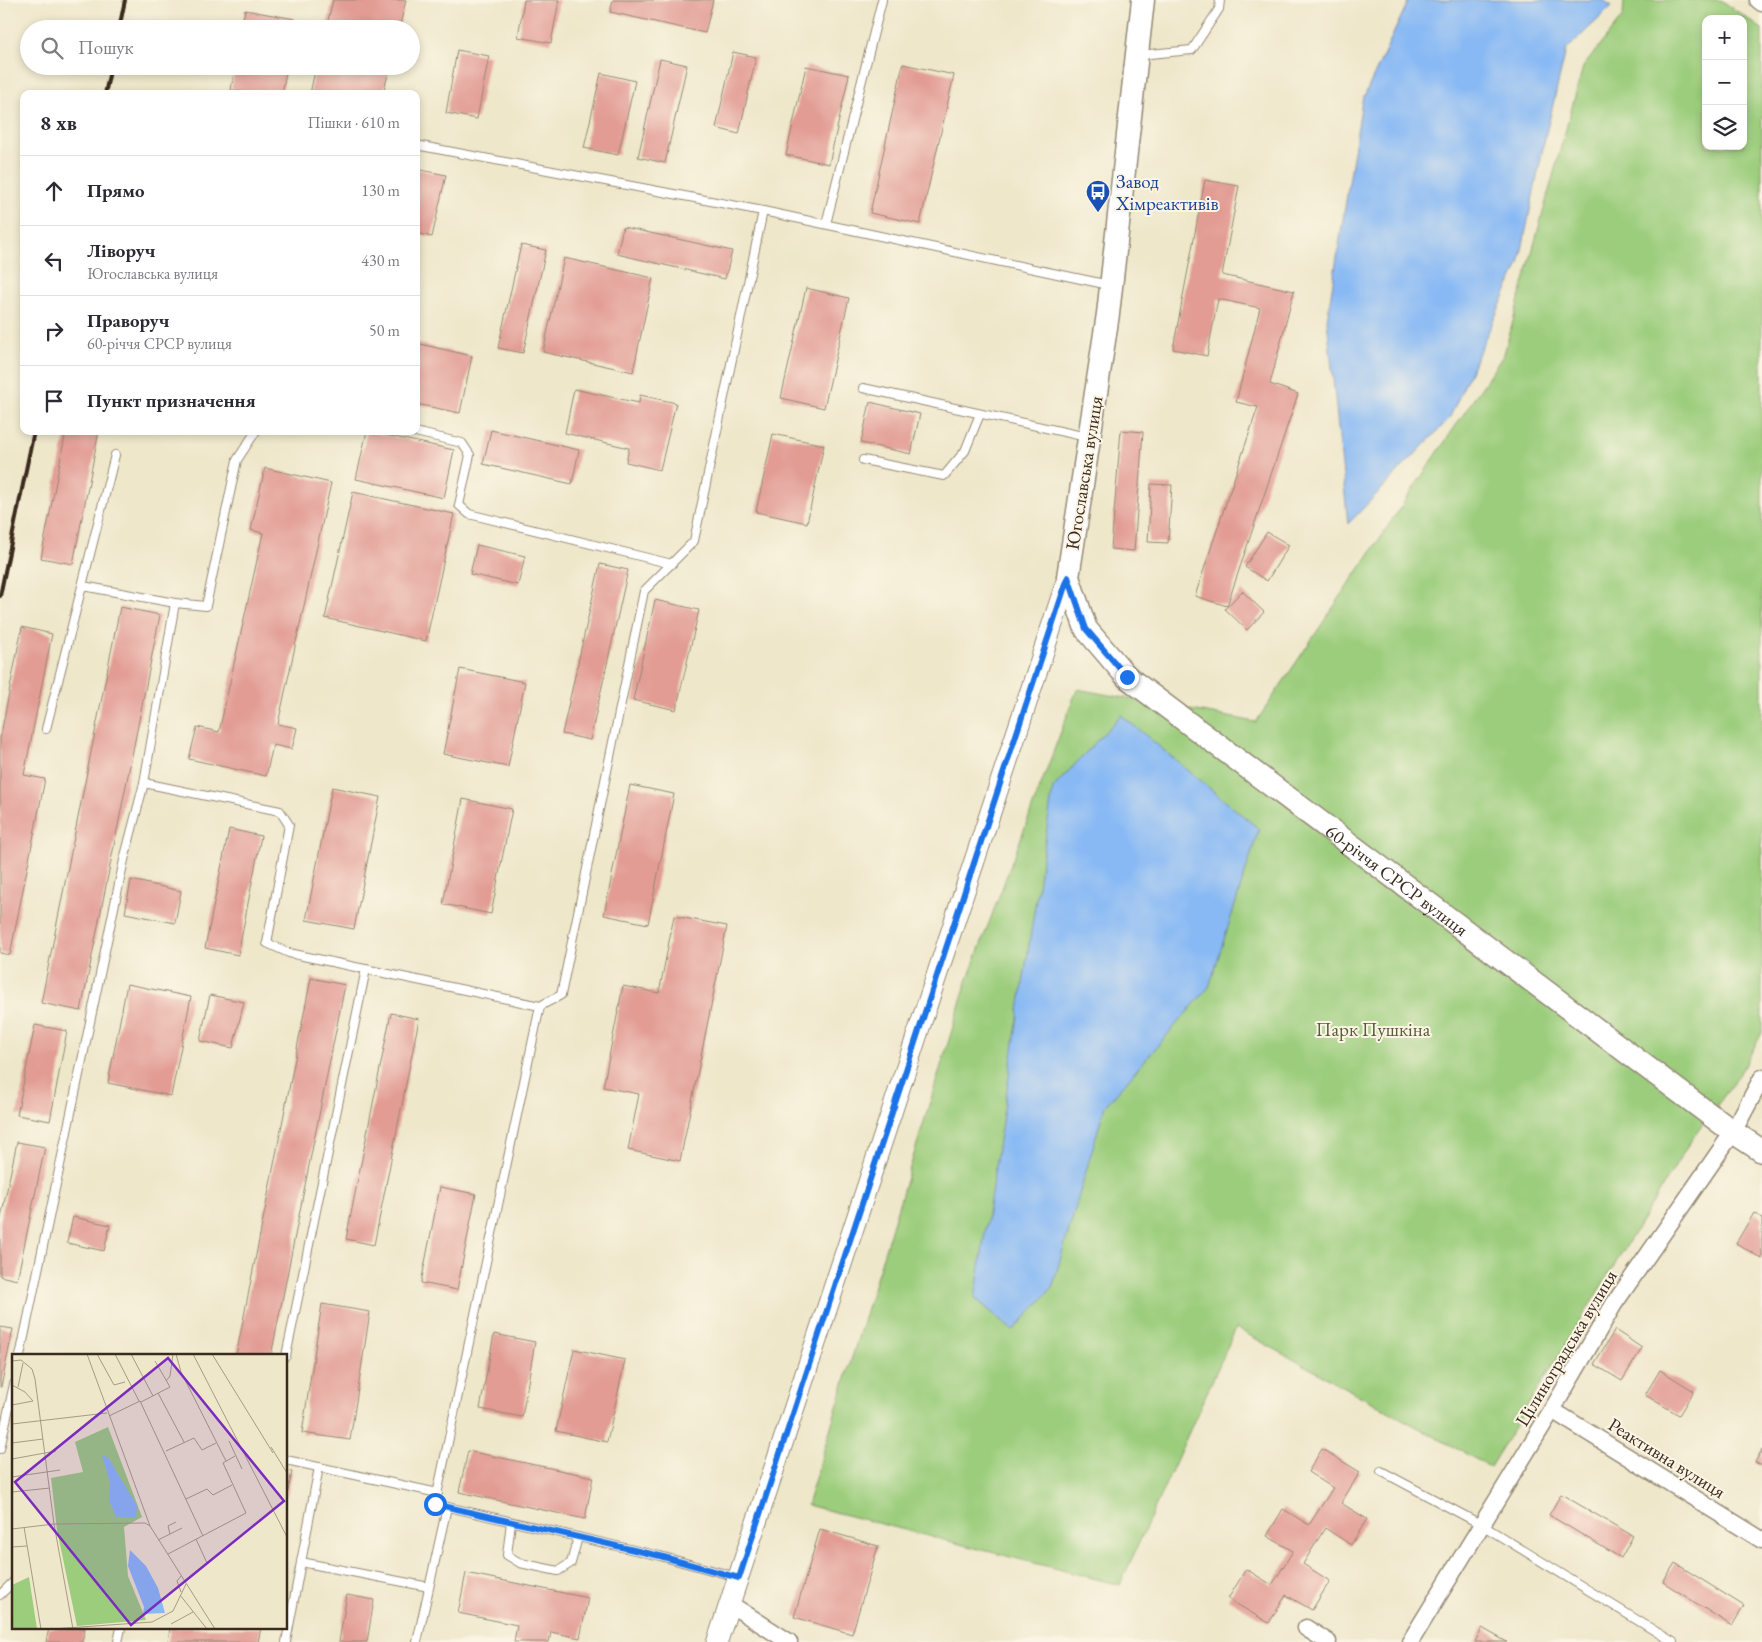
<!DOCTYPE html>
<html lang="uk">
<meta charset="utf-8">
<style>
:root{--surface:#fff;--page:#f7f7f7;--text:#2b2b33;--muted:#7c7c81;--line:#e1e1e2}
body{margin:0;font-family:"EB Garamond",serif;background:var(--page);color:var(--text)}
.controls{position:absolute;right:15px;top:15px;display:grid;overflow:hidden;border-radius:10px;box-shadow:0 2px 8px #0003}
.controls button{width:45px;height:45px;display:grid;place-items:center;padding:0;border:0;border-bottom:1px solid var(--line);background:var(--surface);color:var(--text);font:25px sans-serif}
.stop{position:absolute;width:15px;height:15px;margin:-11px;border:4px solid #1a73e8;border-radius:50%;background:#fff}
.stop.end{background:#1a73e8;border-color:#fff;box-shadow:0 1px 5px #0008}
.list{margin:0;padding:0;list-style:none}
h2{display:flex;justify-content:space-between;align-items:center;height:65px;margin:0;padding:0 20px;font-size:21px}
h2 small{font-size:16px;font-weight:400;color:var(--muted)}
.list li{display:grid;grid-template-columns:32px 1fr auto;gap:15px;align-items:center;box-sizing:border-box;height:70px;padding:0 20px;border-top:1px solid var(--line)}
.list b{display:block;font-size:19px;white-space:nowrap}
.list p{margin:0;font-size:16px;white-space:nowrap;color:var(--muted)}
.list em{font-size:16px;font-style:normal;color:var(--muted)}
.icon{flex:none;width:28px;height:28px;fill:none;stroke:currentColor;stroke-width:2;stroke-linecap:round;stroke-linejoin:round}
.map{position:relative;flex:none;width:1762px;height:1642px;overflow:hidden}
.search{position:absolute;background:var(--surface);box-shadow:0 2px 8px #0003;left:20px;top:20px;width:400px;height:55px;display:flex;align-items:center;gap:12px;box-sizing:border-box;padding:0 18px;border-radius:28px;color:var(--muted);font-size:19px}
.panel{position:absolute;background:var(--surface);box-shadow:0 2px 8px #0003;left:20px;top:90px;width:400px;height:345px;border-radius:10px}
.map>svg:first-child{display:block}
.green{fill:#9ccd7d;stroke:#6c7c4e;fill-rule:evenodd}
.water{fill:#88b9f4;stroke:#627289}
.building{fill:#e29c94}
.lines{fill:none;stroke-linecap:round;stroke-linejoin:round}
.service-casing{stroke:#948874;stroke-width:10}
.minor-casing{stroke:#948874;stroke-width:19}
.tertiary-casing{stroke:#948874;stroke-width:22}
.secondary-casing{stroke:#948874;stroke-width:25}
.service{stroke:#fff;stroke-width:8}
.minor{stroke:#fff;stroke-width:16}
.tertiary{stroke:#fff;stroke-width:20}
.secondary{stroke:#fff;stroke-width:22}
.rail{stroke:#3b2a1e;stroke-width:4}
.route{stroke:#1a73e8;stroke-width:6}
.labels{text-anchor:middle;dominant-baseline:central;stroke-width:4;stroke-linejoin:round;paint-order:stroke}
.transit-label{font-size:19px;fill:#164399;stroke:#fcf5e5;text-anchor:start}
.street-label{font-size:19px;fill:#3b2a1e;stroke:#fcf5e5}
.park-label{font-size:19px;fill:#585b3a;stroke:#fcf5e5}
.inset-road{fill:none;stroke:#a69b85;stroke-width:1}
.view{fill:#7b2cbf;fill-opacity:0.15;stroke:#7b2cbf;stroke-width:2.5}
.inset-edge{fill:none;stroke:#3b2a1e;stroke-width:2.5}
</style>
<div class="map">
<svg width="1762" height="1642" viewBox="0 0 1762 1642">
<rect width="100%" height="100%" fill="#fcf5e5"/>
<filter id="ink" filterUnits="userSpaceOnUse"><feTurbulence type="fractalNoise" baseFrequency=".02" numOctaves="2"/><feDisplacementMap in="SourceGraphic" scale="10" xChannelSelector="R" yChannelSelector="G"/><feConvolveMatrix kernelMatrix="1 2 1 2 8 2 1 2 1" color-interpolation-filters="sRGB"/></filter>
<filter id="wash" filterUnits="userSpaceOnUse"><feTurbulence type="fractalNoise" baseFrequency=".0096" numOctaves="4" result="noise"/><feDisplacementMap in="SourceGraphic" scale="20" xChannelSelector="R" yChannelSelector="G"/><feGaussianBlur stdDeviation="1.12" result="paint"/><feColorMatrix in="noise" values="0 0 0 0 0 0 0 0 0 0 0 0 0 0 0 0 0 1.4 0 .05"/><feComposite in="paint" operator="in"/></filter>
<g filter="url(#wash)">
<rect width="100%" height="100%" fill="#eee7ca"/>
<path class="green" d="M1624,0h97l41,29v1004l-24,44 -46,62 -202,328 -254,-139 -116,257 -313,-80 159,-521 111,-295 179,33 248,-368 79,-287 40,-51zM1706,19h37v127h-37z"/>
<g class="water">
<polygon points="1409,0 1603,0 1612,6 1566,50 1545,138 1519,264 1449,419 1348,524 1327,320 1362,101"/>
<polygon points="1121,715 1259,829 1209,987 1105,1106 1052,1288 1013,1331 975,1298 1053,788"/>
</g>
<g id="blocks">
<g class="building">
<polygon points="333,0 406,0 399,29 326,29"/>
<polygon points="524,0 559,0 551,43 518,37"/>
<polygon points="613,0 713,0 705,33 610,12"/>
<polygon points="245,10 295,19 294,29 241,29"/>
<polygon points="457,50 489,56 477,119 446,113"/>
<polygon points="733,52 756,57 739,134 716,128"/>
<polygon points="660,59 687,65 665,163 638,157"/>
<polygon points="903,64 954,75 920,224 870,213"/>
<polygon points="235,66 287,66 282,94 251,94 231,90"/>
<polygon points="316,66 390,66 383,94 310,94"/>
<polygon points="806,66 849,75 829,164 786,155"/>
<polygon points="601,73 635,81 618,155 584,148"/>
<polygon points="416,169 446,175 432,237 416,233"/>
<polygon points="1205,180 1239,186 1222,275 1294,291 1270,384 1298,394 1227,606 1195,596 1258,407 1236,402 1260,308 1218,299 1207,356 1173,349"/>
<polygon points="623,227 732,251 725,279 617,254"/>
<polygon points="521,245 546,250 523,353 498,348"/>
<polygon points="564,258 653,278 633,372 543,352"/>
<polygon points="806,288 849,298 824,408 781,398"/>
<polygon points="416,343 472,356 460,413 416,404"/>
<polygon points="574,389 639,403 640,395 676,403 660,470 626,462 629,448 565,433"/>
<polygon points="870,402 920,414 911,454 861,443"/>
<polygon points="491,430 579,450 572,484 483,464"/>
<polygon points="1121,430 1143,432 1134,551 1111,549"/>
<polygon points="66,431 99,431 73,564 41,558"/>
<polygon points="367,431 454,450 444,498 356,479"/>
<polygon points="773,434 824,445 807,523 756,512"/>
<polygon points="265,468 331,483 278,724 297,728 292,749 273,745 266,776 189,759 197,727 219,732 263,533 251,530"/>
<polygon points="1151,484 1172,485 1168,543 1148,542"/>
<polygon points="353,492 454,514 426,641 325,618"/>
<polygon points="1267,532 1289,545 1267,581 1245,567"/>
<polygon points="477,545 525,556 518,585 470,574"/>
<polygon points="600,564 628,570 590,740 562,734"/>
<polygon points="1242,591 1264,612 1247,630 1225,609"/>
<polygon points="655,600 699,610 676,710 633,700"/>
<polygon points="120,607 160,615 81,1011 41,1003"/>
<polygon points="22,627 52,634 24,775 45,779 10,955 0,953 0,739"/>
<polygon points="460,669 525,682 508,767 443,754"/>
<polygon points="630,785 674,794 648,924 604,915"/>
<polygon points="332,787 380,797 354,929 306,920"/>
<polygon points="463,799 512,809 491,914 443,904"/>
<polygon points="229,829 261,836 238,955 205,948"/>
<polygon points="131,880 181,891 175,923 125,913"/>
<polygon points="674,916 727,926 680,1161 628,1150 639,1094 603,1087 623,986 659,993"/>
<polygon points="311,978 345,985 271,1356 236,1356"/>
<polygon points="127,984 191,997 171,1096 108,1083"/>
<polygon points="210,995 244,1002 233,1048 200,1041"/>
<polygon points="391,1013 419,1019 374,1245 346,1239"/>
<polygon points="35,1025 67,1031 50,1121 17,1115"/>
<polygon points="17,1142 45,1147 17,1280 0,1276 0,1223"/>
<polygon points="440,1187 476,1194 457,1290 421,1283"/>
<polygon points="1754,1213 1762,1218 1762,1259 1736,1243"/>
<polygon points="73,1217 110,1225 104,1251 67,1243"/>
<polygon points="322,1304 370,1312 350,1440 302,1433"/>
<polygon points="0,1327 13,1329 1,1387 0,1387"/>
<polygon points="1615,1330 1642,1348 1622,1381 1594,1364"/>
<polygon points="494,1334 535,1342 522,1417 480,1409"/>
<polygon points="574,1349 625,1360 607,1442 556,1431"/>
<polygon points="1660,1370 1694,1391 1679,1415 1645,1395"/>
<polygon points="1322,1449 1360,1472 1341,1503 1367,1519 1351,1545 1325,1528 1303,1564 1330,1581 1312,1610 1286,1595 1269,1623 1228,1599 1246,1569 1272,1585 1293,1551 1267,1536 1283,1509 1309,1525 1333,1488 1308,1472"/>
<polygon points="1762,1450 1762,1466 1755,1462"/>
<polygon points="468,1451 593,1477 585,1519 459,1492"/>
<polygon points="286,1471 292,1472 287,1496 286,1496"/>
<polygon points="1561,1494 1633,1536 1621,1558 1549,1515"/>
<polygon points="820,1529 878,1546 852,1634 794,1617"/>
<polygon points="1675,1563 1744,1606 1732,1626 1663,1582"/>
<polygon points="466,1573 588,1598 580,1638 551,1632 549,1642 514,1642 517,1625 458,1613"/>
<polygon points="347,1595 374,1600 367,1642 339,1642"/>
<polygon points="49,1628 85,1628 82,1642 46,1642"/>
<polygon points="170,1628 261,1628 258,1642 168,1642"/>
<polygon points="1482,1628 1507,1642 1475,1642"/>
</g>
</g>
</g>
<g filter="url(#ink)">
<use href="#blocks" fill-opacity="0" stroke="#948874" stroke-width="1"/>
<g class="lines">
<defs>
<g id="service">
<polyline points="1139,55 1192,50 1219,9 1220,0"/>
<polyline points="416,145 763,211 1109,285"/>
<polyline points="826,224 882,0"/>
<polyline points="863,388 1087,437"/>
<polyline points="411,431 462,443 470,455 459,505 469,514 672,564"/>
<polyline points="863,460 944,476 965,451 980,414"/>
<polyline points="83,586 175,603 206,606 237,460 256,431"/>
<polyline points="46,729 115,455"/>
<polyline points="144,783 280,811 289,825 267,943 289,953 540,1006 561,995 644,591 694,541 763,211"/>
<polyline points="540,1006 435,1504 660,1556 737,1577"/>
<polyline points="20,1356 124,860 144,783 175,603"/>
<polyline points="286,1356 366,969"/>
<polyline points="0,1449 14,1384"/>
<polyline points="286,1460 438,1493"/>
<polyline points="1381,1471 1482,1525 1673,1642"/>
<polyline points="511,1522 507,1555 520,1563 558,1571 571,1563 578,1537"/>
<polyline points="301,1562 429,1587"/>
<polyline points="0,1595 14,1581"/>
<polyline points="118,1642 121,1628"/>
<polyline points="286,1642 319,1467"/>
<polyline points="417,1642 447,1507"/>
</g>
<g id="minor">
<polyline points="1758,0 1762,3"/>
<polyline points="1552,1410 1762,1540"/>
<polyline points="730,1604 789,1642"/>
<polyline points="1306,1628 1328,1642"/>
<polyline points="1410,1642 1552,1410 1614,1304 1733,1132 1762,1078"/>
</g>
<polyline id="tertiary" points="717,1642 1068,577"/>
<g id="secondary">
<path id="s1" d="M1143,0l-35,314 -40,263 18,52 41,48 606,455 29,19"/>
</g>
</defs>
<use href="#service" class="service-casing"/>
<use href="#minor" class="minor-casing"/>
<use href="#tertiary" class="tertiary-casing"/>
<use href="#secondary" class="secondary-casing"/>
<use href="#service" class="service"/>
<use href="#minor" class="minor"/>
<use href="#tertiary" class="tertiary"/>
<use href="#secondary" class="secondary"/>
<g class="rail">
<polyline points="119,29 125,0"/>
<polyline points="105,94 111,66"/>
<polyline points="0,596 34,431"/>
</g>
</g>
</g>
<g class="lines" filter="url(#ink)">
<polyline class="route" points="435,1504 660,1556 739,1578 1068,577 1086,629 1127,677"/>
</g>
<defs>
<symbol id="bus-pin" viewBox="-11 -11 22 30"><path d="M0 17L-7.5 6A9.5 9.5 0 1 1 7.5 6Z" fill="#1a4fb4" stroke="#fcf5e5"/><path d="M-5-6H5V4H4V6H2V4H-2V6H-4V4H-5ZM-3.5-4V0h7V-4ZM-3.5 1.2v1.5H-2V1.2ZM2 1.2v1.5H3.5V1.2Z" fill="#fff"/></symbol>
</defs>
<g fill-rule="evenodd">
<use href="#bus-pin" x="1084" y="178" width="28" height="38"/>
</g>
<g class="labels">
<g class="transit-label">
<text x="1116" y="181">Завод<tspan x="1116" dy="22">Хімреактивів</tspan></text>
</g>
<g class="street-label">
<text transform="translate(1084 473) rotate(-81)">Югославська вулиця</text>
<text stroke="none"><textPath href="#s1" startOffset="1038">60-річчя СРСР вулиця</textPath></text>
<text transform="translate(1566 1348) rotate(-59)">Цілиноградська вулиця</text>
<text transform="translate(1667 1458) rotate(32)">Реактивна вулиця</text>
</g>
<g class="park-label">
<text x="1373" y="1029">Парк Пушкіна</text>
</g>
</g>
<g transform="translate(12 1354)">
<rect width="275" height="275" fill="#eee7ca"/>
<path d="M96,73l34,90 -18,10 4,49 18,44 -69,6 -20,-96 -6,-52 32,-6 -8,-30zM17,223l8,52h-25v-44z" fill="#9ccd7d"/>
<path d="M90,102l6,1 29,49 -1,12 -20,-1 -7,-17 1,-18zM118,196l16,16 12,22 7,25 -22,1 1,-7 -16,-41z" fill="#88b9f4"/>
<path class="inset-road" d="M75,0l63,172M85,0l17,31 11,-3M103,0l24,47M119,0l22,42M164,0l5,18 45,89M181,0l94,183M200,0l61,99M0,7l9,-1 11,9 3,10 19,145 19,105M154,27l4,-5 3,-22M0,31l13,7 8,9M6,33l5,-24M146,39l26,49M129,48l29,-15 -15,-26M0,51l21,-4M97,62l31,-15 63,135M0,70l95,-11M217,87l13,28M0,89l31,-4M259,93l16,26M154,97l28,-13 8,12 14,-7M0,105l44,-8M0,123l48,-7M0,138l38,-4M174,145l21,-10 6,6 19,-10M12,173l17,102M0,175l42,-5 91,-1 5,3 65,103M158,180l-2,-8 8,-4M184,185l11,24M146,186l24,-12M0,193l15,-1M156,200l78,-41 -23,-50 12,-7M169,238l-4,-11 4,-5M168,241l27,34M159,270l22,-12M40,275l100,-7 21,-11 13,-27"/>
<path class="view" d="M156,4l116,143 -153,124 -116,-143z"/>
<rect width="275" height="275" class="inset-edge"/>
</g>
</svg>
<div class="controls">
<button>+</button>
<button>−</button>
<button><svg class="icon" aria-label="layers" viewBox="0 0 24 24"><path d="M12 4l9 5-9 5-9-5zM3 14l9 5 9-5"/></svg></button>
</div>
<div class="stop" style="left:435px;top:1504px"></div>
<div class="stop end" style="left:1127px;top:677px"></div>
<div class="search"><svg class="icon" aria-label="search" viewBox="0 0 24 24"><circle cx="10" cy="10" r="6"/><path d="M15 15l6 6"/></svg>Пошук</div>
<section class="panel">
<h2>8 хв<small>Пішки · 610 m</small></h2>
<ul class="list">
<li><svg class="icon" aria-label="ahead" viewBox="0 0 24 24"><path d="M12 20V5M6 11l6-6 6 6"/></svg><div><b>Прямо</b></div><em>130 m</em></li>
<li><svg class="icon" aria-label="left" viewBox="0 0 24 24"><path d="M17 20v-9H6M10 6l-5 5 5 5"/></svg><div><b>Ліворуч</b><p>Югославська вулиця</p></div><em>430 m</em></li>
<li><svg class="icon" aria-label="right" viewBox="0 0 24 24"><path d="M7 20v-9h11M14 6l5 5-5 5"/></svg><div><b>Праворуч</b><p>60-річчя СРСР вулиця</p></div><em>50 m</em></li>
<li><svg class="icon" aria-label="arrive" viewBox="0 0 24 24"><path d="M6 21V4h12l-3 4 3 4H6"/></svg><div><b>Пункт призначення</b></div></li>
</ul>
</section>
</div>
